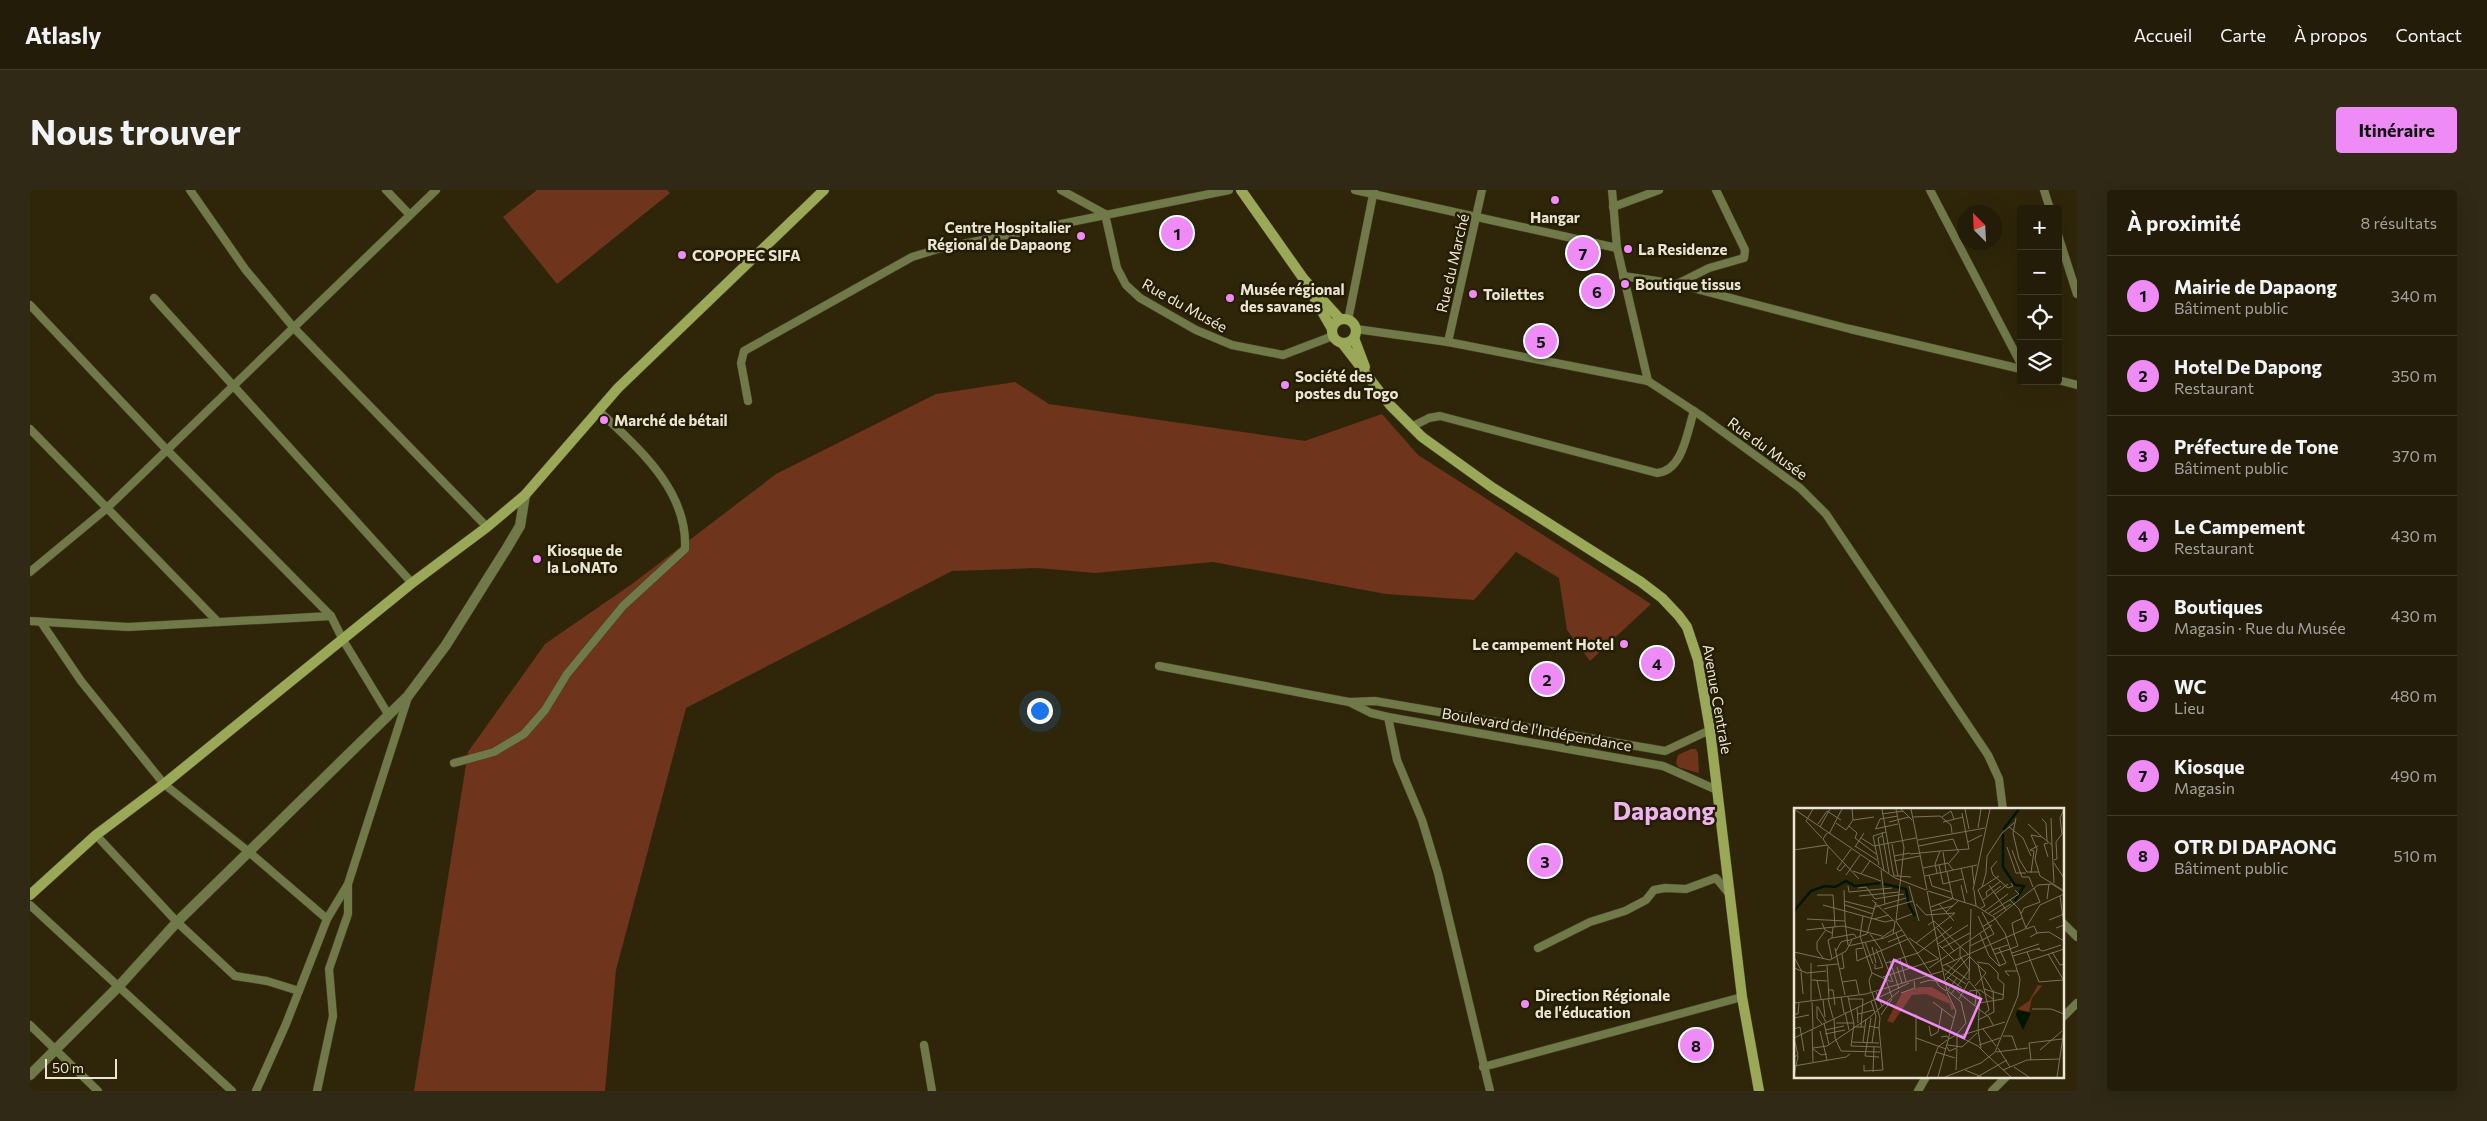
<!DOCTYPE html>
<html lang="fr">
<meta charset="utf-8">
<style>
:root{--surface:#231c08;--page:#2f2916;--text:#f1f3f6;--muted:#a3a19c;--line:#403a29;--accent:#ef8bf6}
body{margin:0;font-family:Commissioner,sans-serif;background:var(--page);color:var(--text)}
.controls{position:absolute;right:15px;top:15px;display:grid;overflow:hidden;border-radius:5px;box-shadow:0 5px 20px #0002}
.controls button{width:45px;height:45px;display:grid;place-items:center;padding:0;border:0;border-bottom:1px solid var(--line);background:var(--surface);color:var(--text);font:25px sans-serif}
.compass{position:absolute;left:1927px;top:15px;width:45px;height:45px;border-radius:50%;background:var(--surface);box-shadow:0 5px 20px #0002;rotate:336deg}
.scale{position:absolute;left:15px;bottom:12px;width:72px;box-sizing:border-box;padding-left:5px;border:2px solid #e9e4d4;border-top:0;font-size:14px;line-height:18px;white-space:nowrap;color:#e9e4d4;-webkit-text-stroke:4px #251d02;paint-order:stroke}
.you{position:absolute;left:1009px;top:520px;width:18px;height:18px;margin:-12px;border:4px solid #fff;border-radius:50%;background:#1a73e8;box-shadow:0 0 0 8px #1a73e833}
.badge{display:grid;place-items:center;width:32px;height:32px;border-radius:50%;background:var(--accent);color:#111;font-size:16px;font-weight:700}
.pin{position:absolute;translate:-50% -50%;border:2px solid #fff;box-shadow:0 1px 5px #0006}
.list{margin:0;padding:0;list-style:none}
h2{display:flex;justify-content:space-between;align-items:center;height:65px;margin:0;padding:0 20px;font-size:21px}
h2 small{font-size:16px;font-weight:400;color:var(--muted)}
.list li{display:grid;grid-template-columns:32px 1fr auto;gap:15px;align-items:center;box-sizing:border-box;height:80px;padding:0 20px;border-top:1px solid var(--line)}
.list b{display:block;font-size:19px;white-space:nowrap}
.list p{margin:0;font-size:16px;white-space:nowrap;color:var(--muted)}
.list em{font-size:16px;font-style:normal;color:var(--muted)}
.icon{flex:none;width:28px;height:28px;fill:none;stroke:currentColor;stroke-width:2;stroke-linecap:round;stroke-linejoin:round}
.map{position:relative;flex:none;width:2047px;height:901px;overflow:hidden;border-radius:5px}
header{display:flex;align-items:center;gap:30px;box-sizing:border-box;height:70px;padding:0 25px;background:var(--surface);border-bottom:1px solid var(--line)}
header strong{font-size:24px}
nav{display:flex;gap:28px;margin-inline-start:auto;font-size:18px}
.intro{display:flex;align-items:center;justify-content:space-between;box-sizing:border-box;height:120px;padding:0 30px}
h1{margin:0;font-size:35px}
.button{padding:12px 22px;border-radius:5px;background:var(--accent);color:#111;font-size:18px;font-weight:700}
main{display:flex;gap:30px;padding:0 30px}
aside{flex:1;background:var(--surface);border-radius:5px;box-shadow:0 5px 20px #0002}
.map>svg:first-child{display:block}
.green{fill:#6f341c}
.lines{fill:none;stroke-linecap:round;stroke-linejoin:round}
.minor-casing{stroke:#494126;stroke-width:9}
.tertiary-casing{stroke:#494126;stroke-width:11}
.secondary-casing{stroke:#494126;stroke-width:11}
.minor{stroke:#707a49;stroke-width:8}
.tertiary{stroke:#707a49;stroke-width:10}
.secondary{stroke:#9aa958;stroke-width:10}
.poi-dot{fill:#ef8bf6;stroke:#251d02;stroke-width:2}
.labels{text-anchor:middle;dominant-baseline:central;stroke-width:5;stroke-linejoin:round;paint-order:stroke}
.poi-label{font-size:15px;font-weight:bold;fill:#e9e4d4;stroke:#251d02;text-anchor:start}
.street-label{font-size:15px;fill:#e9e4d4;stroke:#251d02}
.town-label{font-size:25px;font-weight:bold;fill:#ecb5ef;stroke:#251d02}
.inset-river{fill:none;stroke:#001600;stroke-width:2.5}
.inset-road{fill:none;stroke:#79725b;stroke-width:1}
.view{fill:#ef8bf6;fill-opacity:0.15;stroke:#ef8bf6;stroke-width:2.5}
.inset-edge{fill:none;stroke:#e9e4d4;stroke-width:2.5}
</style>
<header>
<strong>Atlasly</strong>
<nav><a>Accueil</a><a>Carte</a><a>À propos</a><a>Contact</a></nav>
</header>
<div class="intro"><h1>Nous trouver</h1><a class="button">Itinéraire</a></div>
<main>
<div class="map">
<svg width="2047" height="901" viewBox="0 0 2047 901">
<rect width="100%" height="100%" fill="#2f260a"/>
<g class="green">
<polygon points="507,0 637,0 640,3 527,94 473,27"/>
<polygon points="985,192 1019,214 1275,251 1352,224 1388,265 1621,414 1560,471 1537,440 1529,388 1486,362 1444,410 1356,404 1183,372 1065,383 1008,378 922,381 656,518 586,780 575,901 384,901 438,562 515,454 602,394 746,284 906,204"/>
<polygon points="1661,559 1666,559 1668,563 1669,583 1648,577 1646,573 1648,565"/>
</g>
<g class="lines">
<defs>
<g id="minor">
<polyline points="160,0 215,79 264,138 457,337"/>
<polyline points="356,0 379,24"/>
<polyline points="1031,0 1075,24"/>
<polyline points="1325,0 1587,58"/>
<polyline points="1582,0 1587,58 1618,191"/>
<polyline points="1900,0 1991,174"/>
<polyline points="2014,0 2020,19"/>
<polyline points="1583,17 1629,0"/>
<polyline points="1075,24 1087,78 1096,95 1110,108 1166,140 1202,155 1253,165 1303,146"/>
<polyline points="2028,45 2047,104"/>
<polyline points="1593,86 1647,94 1820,139 1991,179"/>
<polyline points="1647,94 1679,78 1714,68 1715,60 1686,0"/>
<polyline points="124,108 382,393"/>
<polyline points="0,115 136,259 301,426 313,450 358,524"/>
<polyline points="1318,130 1344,0"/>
<polyline points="1326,139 1418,152 1618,191 1670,225 1770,298 1796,324 1958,565 1969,589 1973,620"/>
<polyline points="1418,152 1452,0"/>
<polyline points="2028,190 2047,195"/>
<polyline points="718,211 711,173 714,161 882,67 908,59 1199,0"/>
<path d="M1381,237l18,-9 11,-2 217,57c26,-2 30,-41 37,-62"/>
<polyline points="0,239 188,432"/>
<polyline points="0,382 76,319 406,0"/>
<polyline points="0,431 98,437 301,426"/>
<polyline points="11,432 51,491 134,594 219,662 297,729"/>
<polyline points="1129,476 1319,512 1345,511 1635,561 1680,540"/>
<polyline points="1321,513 1341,523 1358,527 1633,576 1687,600"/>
<polyline points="1358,527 1367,570 1392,630 1408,683 1460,901"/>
<path d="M424,573l40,-11 30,-18 21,-24 22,-36 56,-68 62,-57c3,-59 -47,-101 -86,-138"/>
<polyline points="66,645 147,732 205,786 237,791 269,801"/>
<polyline points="0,715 202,901"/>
<polyline points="2033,733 2047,747"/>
<polyline points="1508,758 1560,732 1595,721 1616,710 1624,700 1635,698 1656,699 1686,688 1700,705"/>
<polyline points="2033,827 2047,813"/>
<polyline points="0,835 68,901"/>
<polyline points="894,855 902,901"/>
<polyline points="1453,877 1712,807"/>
<polyline points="226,901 256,834 297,729 318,694 378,507"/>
<polyline points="287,901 303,826 299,779 318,724 318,696"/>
<polyline points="1888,901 1896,887"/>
<polyline points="1962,901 1976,887"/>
</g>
<polyline id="tertiary" points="0,885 89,796 147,732 378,506 416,455 477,358 490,336 495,305"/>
<g id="secondary">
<polyline points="1211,0 1273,88 1310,129"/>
<polyline points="1282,104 1302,139"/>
<circle cx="1314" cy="141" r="12"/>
<polyline points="1324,148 1335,177"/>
<polyline points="1312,153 1360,215 1392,247 1463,298 1611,392 1632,408 1649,426 1657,437 1668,470 1680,540 1712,807 1729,901"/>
<polyline points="0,705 66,645 134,594 382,393 457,337 495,305 588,198 794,0"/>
</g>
</defs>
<use href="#minor" class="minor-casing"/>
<use href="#tertiary" class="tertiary-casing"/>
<use href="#secondary" class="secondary-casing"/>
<use href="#minor" class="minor"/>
<use href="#tertiary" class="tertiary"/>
<use href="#secondary" class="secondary"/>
</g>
<g class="poi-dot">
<circle cx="1525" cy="10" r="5"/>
<circle cx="1051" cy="46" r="5"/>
<circle cx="1598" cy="59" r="5"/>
<circle cx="652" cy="65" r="5"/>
<circle cx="1595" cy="94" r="5"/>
<circle cx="1443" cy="104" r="5"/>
<circle cx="1200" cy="108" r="5"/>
<circle cx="1255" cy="195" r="5"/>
<circle cx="574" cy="230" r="5"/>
<circle cx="507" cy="369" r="5"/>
<circle cx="1594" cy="454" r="5"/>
<circle cx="1495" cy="814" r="5"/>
</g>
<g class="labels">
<g class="poi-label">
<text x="1525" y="27" text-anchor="middle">Hangar</text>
<text x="1041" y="37" text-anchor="end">Centre Hospitalier<tspan x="1041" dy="17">Régional de Dapaong</tspan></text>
<text x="1608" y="59">La Residenze</text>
<text x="662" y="65">COPOPEC SIFA</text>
<text x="1605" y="94">Boutique tissus</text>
<text x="1210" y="99">Musée régional<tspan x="1210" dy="17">des savanes</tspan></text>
<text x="1453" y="104">Toilettes</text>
<text x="1265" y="186">Société des<tspan x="1265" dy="17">postes du Togo</tspan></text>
<text x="584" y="230">Marché de bétail</text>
<text x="517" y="360">Kiosque de<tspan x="517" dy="17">la LoNATo</tspan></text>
<text x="1584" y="454" text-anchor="end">Le campement Hotel</text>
<text x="1505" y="805">Direction Régionale<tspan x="1505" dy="17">de l'éducation</tspan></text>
</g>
<g class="street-label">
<text transform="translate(1422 73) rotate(-77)">Rue du Marché</text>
<text transform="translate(1155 115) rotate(29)">Rue du Musée</text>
<text transform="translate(1738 258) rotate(36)">Rue du Musée</text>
<text transform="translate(1688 509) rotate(80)">Avenue Centrale</text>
<text transform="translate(1507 539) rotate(10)">Boulevard de l'Indépendance</text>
</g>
<g class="town-label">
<text x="1634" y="620">Dapaong</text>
</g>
</g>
<g transform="translate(1764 618)">
<rect width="270" height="270" fill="#2f260a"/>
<path d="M244,177l4,1 -10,12 -3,14 -12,-3 12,-8zM126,179h12l15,9 8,13 -4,1 -1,-6 -24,-10 -14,1 -19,28 -6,-2 15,-28z" fill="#6f341c"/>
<path d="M223,202l14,3 -8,17 -7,-15z" fill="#001600"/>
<path class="inset-river" d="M209,22l16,-21M209,26v33l12,18 9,1 -9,15M90,76l22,5 3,16 6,11M0,103l17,-20 14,-5 10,1 11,-6 9,5 25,-3"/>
<path class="inset-road" d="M0,1l101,69 31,12M19,1l-7,12 16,17M88,1l11,63 1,4h4M102,1l8,39 -8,73 43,65 7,5M107,1l11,11M117,1l16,81M171,1l4,20M88,6l21,-3M118,9l28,-1 11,9 1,8M148,9l9,-6 3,8M222,10l-3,15 6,26 8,13h12M257,10l1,27M248,11l4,4 1,18M59,12l21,-3M95,14l20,-5M149,14l20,-5M42,15l10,7 7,-10 -1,-11M24,16l9,-13 14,9M234,16l13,12M55,18l8,7 -2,5 21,16M26,19l10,-18M215,19l14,11 8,18M82,20l4,-9 18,-3M184,20l3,-19M81,21l23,-5M88,24l7,41M33,25l-4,6 4,6 32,34M35,26l13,-25M88,28l-4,2 6,33M67,30l13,8 42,-8M124,32l67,-12M174,34l14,-7M98,36l6,32 13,1M61,38l22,14M125,38l34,-7 5,12M61,39l9,-14M213,39l9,26h10M0,42l33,-5M218,42l10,27h7l4,10M149,44l3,19M116,46l30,-3M100,48l16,-3M254,49l-4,-13 4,-1M260,52l3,-1 -1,-17 6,-8 -2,-16 4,-9M100,53l26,-5M203,53l-6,7 2,7 15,13 5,-2 -2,-3M155,55l10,-12M260,55l10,15M32,56l2,-17M52,56l-6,7 -3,-2 14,-20M85,57l-6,-29 13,-4M145,57l4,19 20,-5M178,58l2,18M129,60l25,-5 5,7M167,60l6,25M87,62l4,34M59,63l28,10M153,64l6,27M143,65l-2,-9 5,-13 29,-2 -7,-36M237,65l3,-22 -4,-1 8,-4M67,66l9,-13M52,67l14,-20M135,67l3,11 19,6M131,68l52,-11M260,75l-2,-38 -10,-8 -11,-2 6,14 -2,10 5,17 23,14M167,77l4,18M195,77l17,25M54,78l1,6 43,-4M115,78l10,35M188,79l17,-11M64,80l8,-1 9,12M179,82l17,-81M180,82l2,16M133,83l20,100M134,83l48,15 18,11 11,16 15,46 -2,17 -23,56 -14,11 -36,14M201,86l13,-10M23,87h16l2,32M65,88l40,-4M193,88l-1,-4 15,-11M81,91l29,-5M253,91l2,-15M78,92l23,22 -2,12M189,92l18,-14M216,92l9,9 7,19M50,93l31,8M122,96l10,11 29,-2M145,96l15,17M29,97l62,17 8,-2M51,97l28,9M81,99l31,-9M137,99l21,-8M187,100l4,-2 -7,-16 4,-3 4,-14 1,-17 15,-23 13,-11M90,101l29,-8M137,103l22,-5M191,103l23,-17M152,104l12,-11M195,105l30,-19 -4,-4M227,106l3,-6 16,-6 -6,-14M199,107l18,-11M69,108l-3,20 12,37 -3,7 2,12M184,108l22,50M13,111l38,2 -1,-31M80,111l15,-4M201,111l43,-34 14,-1 12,8M102,112l16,-6M255,112l15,-6M51,113l3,24M28,115l3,7 7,3M134,117l6,-4 34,33M188,119l13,-8M143,120l17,23M262,120l8,-3 -4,-29M232,121l8,-3 3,7 -7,4M12,122l37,-4 39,10M102,125l13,36M242,125l13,-1 15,9M76,126l12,17M186,126l9,22 10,10 7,-3 -7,-15M220,126l-2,-11 11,-5M38,130l22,-4 2,3M87,130l13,-9M115,130l30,21M53,133l20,-7 9,-32M71,134l8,22M94,134l17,-7M122,135l39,-30M144,136l30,-19M145,137l15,15M54,138l36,-8 18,-8M176,138l24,-12 -12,-22M78,139l4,16M166,139v9l9,14M41,140l10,47M69,140l-7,1 1,12 51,-22M148,140l28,-15M216,141l8,-3 -4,-12M243,141l6,2 18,-6M198,142l16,-5M42,143l5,-9 6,-2M87,143l12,31M0,144l36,8 16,-9 6,-11M233,144l12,30 24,-2M258,144l8,13 4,-1M218,145l27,-9M201,146l15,-5M254,146l15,25M219,148l27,-8M0,149l8,15M176,149l16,16 -11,13M29,150l-6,-8v-8l8,-11M106,150l6,24M38,151l-4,-19 4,-2 1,-11M96,153l9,28M183,154l12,2 9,9v6l6,5 -1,15 -24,4M92,155l32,-10 34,-26M81,156v5l8,-2 -7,-18M152,156l22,16M184,156l11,46 -4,3M33,157l2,33M222,157l48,-16M23,158l21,-2M148,158l83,-37 15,-24 24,-11M103,159l5,16M0,160l13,5 19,-2M135,160l63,-43M148,160l24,16M46,161l4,-1 -2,-14M7,164l2,22M78,165l20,9M151,167l16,-17M215,168l-4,-5h12M89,169l55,-18M153,169l15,11M190,169l8,13M18,172l15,1M23,172l4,19M92,172l6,17M175,172l2,-71M151,173l25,-25M175,173l11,13 -2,36 3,18M48,174l14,-2 3,14M126,175l10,-3 17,3 13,10M190,181l20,6M34,182h5l2,15M153,183l10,-13M175,183l11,-1 13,9M82,184l6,14M107,185l14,-5 -1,-7M157,186l19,-25M166,186l29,23 4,8M47,189l3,16M54,189l6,27 -3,22M34,191l5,19M55,191h14l-2,28M165,191l10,-18M29,192l2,17M17,193v-38M77,193l5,15 -4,27M18,194l1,26M139,194l21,16M0,195l72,-9 77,-23M181,197l2,-15M23,198v12l5,6M24,199l8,15M63,199l1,16M238,201h19l13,5M51,204l4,18M0,206h4l1,-11M64,206l16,-4M122,206v37M87,207l11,-16M0,210l15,-3M40,210l1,20 6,13 39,1M77,210l-6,38 14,1M184,212l16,-8 -1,-22M30,215l5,22M42,215h18M75,218l10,2 1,-10 -8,-26M135,218l2,10 7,-4 4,-23M60,219h11l1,-8M0,221l6,-2 4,24M18,221l1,33M189,221l13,17M31,222l19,-4M26,223l7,29M156,224l28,14 10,10M31,226l20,-4M165,228l46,-14M209,228h9l5,14M147,229l6,-1 2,3 7,-4 10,-12 -5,-21 -13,-11M0,230l115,-55M122,230l30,11M57,234l28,1M69,234l2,-15M153,237l15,2 15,-14M185,237l21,-7M57,238l29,1M153,239l2,4 8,-3v-12M19,240l14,-2 43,-29 29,-26M204,240l12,19M19,241l8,6 6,-1M246,242l22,-19M142,244l19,6M202,244l32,-4M194,248l23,21M0,249l4,-2 -4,-17M237,252l-2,-17 33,-4M70,257v6l19,-1 -4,-42M0,258l52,-9 4,-3M220,259l15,10M162,262l1,-21M171,262l17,7M209,262l24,-10 33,-1M79,264l1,-25M0,268l4,-20M133,269l11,-30 9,-7M144,269l18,-66 -9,-19M183,269l30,-17M263,269l7,-47"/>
<path class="view" d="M100,152l87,39 -17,39 -87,-39z"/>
<rect width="270" height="270" class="inset-edge"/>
</g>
</svg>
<div class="controls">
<button>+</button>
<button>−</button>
<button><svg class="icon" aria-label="locate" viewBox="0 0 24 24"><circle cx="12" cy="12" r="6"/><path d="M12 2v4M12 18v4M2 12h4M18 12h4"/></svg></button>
<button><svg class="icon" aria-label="layers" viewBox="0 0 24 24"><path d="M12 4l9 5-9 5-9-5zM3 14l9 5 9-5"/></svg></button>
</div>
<svg class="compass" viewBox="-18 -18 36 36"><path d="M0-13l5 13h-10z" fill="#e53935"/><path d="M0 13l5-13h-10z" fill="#a3a19c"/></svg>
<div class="scale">50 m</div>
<div class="you"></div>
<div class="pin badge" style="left:1147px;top:43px">1</div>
<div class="pin badge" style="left:1517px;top:489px">2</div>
<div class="pin badge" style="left:1515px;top:671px">3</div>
<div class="pin badge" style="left:1627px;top:473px">4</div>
<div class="pin badge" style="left:1511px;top:151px">5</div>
<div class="pin badge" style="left:1567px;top:101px">6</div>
<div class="pin badge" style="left:1553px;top:63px">7</div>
<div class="pin badge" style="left:1666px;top:855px">8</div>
</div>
<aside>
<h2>À proximité<small>8 résultats</small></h2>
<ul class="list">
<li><span class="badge">1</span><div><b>Mairie de Dapaong</b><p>Bâtiment public</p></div><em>340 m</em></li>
<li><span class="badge">2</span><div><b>Hotel De Dapong</b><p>Restaurant</p></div><em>350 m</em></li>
<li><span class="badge">3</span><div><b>Préfecture de Tone</b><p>Bâtiment public</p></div><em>370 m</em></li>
<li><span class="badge">4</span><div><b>Le Campement</b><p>Restaurant</p></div><em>430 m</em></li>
<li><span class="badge">5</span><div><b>Boutiques</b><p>Magasin · Rue du Musée</p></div><em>430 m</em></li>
<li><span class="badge">6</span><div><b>WC</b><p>Lieu</p></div><em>480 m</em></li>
<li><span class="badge">7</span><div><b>Kiosque</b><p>Magasin</p></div><em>490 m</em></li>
<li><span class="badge">8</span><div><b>OTR DI DAPAONG</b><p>Bâtiment public</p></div><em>510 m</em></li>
</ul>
</aside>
</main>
